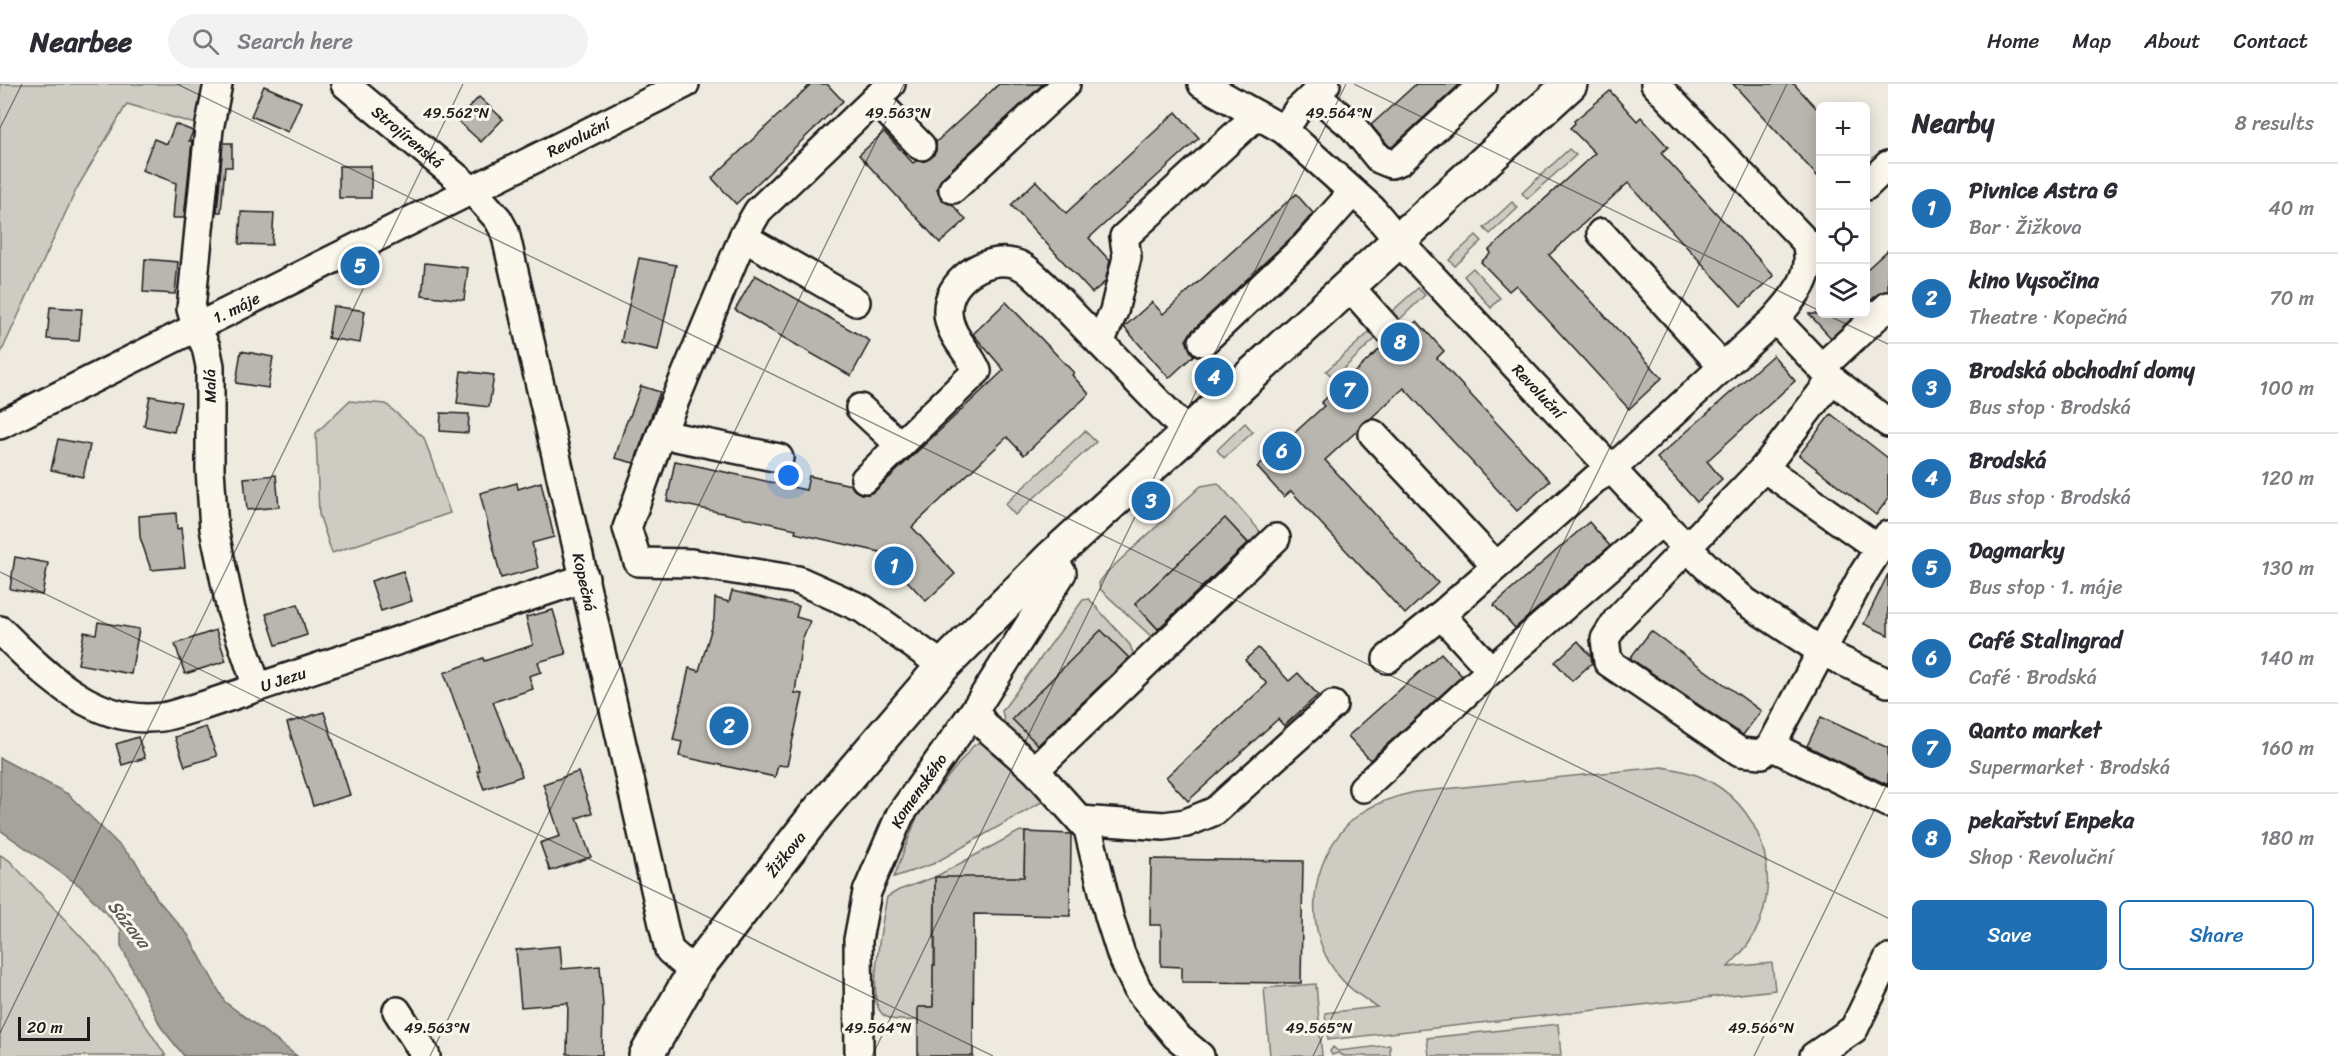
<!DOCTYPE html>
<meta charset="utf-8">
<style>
:root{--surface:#fff;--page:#f2f2f3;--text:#2b2b33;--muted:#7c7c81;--line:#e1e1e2;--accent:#1f6fb2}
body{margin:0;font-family:Sriracha,sans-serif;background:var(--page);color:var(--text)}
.controls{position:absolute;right:18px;top:18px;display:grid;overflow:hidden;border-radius:9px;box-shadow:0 3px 15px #0003}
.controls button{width:54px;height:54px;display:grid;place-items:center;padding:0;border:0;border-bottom:2px solid var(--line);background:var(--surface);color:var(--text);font:30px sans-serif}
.scale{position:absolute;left:18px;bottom:15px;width:72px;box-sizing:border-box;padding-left:6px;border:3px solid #1c1c1c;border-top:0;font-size:16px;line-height:21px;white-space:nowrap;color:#1c1c1c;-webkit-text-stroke:4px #fbf7ec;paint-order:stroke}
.you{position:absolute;left:789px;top:392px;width:21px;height:21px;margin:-15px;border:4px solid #fff;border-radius:50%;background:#1a73e8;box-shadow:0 0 0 9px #1a73e833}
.badge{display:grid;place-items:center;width:39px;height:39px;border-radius:50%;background:var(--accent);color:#fff;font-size:20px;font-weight:700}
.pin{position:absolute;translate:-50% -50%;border:3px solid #fff;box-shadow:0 2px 6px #0006}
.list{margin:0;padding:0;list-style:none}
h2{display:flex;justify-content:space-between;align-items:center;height:78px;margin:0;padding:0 24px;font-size:26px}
h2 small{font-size:20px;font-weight:400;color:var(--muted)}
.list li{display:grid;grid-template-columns:39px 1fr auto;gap:18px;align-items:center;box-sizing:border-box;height:90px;padding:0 24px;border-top:2px solid var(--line)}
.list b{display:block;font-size:22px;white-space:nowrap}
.list p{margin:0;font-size:20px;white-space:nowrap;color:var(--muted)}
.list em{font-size:20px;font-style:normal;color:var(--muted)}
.actions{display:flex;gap:12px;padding:18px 24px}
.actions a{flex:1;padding:14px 0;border:2px solid var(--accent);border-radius:9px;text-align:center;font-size:21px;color:var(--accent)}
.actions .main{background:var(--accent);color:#fff}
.icon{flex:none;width:33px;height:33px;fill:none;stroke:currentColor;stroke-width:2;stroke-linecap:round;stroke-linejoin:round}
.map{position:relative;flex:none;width:1888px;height:972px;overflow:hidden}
header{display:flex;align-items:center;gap:36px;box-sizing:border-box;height:84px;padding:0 30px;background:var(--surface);border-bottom:2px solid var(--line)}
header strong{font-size:28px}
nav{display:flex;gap:33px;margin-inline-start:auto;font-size:21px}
.search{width:420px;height:54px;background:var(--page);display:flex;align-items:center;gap:15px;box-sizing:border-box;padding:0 21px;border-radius:33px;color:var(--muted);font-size:22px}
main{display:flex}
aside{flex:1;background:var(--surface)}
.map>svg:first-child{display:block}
.green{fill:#ceccc2;stroke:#75746f;stroke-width:1.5}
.water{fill:#a6a39d;stroke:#6f6d69;stroke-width:1.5}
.building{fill:#b9b6af;stroke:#1c1c1c;stroke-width:1.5}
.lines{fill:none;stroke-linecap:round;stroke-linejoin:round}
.minor-casing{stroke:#1c1c1c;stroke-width:32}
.major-casing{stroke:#1c1c1c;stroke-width:38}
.minor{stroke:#fbf7ec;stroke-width:27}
.major{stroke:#fbf7ec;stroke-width:33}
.ticks{fill:none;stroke:#1c1c1c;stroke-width:1.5;stroke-opacity:0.45}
.labels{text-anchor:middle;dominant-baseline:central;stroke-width:6;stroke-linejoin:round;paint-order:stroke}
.street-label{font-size:16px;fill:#1c1c1c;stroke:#fbf7ec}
.water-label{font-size:18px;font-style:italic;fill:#5a5956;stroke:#fbf7ec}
.ticks-label{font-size:15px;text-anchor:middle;fill:#1c1c1c;stroke:#fbf7ec;stroke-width:6;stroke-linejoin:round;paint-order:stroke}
</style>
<header>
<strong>Nearbee</strong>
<div class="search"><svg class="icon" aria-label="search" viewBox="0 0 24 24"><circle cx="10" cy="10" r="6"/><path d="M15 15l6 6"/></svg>Search here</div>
<nav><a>Home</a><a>Map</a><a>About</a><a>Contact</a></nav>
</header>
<main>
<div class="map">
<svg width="1888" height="972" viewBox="0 0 1888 972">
<rect width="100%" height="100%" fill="#eeeadf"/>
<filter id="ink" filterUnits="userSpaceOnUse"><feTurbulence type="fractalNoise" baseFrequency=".0167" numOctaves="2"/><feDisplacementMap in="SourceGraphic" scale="12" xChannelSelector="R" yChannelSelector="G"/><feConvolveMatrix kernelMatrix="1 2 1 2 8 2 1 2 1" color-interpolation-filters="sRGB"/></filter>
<g filter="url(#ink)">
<g class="green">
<polygon points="0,0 211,0 202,42 127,20 77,104 0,271"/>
<polygon points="1569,65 1576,71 1527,115 1522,109"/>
<polygon points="1512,118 1518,124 1490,150 1484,144"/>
<polygon points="1476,151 1482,157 1455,182 1449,176"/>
<polygon points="1473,184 1500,214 1491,224 1464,192"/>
<polygon points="1418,204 1425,211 1398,237 1391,228"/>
<polygon points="1372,246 1378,252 1334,294 1326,287"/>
<polygon points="349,317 386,320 424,354 450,429 332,469 319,430 316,349"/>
<polygon points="1245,339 1253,348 1224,374 1217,366"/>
<polygon points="1085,347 1096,358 1015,431 1005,420"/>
<polygon points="1218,399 1259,446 1261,454 1253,463 1225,435 1135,520 1162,550 1154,555 1100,505 1099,499 1107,488 1201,402"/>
<polygon points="1089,515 1130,561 1133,569 1130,575 1101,547 1013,635 1041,664 1031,668 1007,649 1002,627 1083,516"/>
<polygon points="981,657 993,657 1052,712 933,780 894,793 918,730 973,662"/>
<path d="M1662,683c17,3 34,6 49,15 57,32 73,107 38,161 -6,9 -14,16 -21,24l44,-4 3,27 -447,50 -3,-27 52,-6c-14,-9 -28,-18 -39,-32 -40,-50 -27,-128 26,-164 16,-10 33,-15 51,-19z"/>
<path d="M1020,747l5,1 -1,50 -89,-5 -2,130h-14v13c-13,0 -31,3 -39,-9 -12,-15 3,-94 7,-114l12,-7 36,-13z"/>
<polygon points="0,771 9,776 100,873 166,972 0,972"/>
<polygon points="1316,900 1322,972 1270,972 1264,904"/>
<polygon points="1558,940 1561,972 1429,972 1427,954"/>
<polygon points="1390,961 1390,972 1344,972 1338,969 1332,971 1330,967 1333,963 1338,967"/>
</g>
<polygon class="water" points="0,674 68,710 136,778 157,815 188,851 225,918 297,972 184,972 161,943 121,862 121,845 80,802 0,746"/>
<g class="building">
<polygon points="811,0 827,0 843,17 736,120 712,94"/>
<polygon points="999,0 1043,0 942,94 937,105 941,115 952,120 966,136 940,159 859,71 884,48 913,79 916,77 925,77 932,73 936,67 936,58"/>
<polygon points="1416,0 1460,0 1392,63 1389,62 1371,41"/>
<polygon points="1733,0 1794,0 1821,29 1821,96"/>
<polygon points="264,2 301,18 288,48 251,32"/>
<polygon points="1610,7 1637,37 1641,33 1668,63 1661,69 1774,192 1741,222 1628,99 1549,171 1662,294 1629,325 1516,201 1509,207 1481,178 1491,169 1489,166 1595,69 1570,44 1575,39 1574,37"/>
<polygon points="479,13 503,35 481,58 457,36"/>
<polygon points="1176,28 1199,54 1089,154 1110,177 1105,198 1092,209 1011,121 1036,97 1066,129"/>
<polygon points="175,40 193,47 189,57 192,57 184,134 173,134 176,99 142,86 154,55 167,60"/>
<polygon points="223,59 232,59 232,83 225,83 221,128 217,128"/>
<rect x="339" y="82" width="32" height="32"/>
<polygon points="1296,110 1313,129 1295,150 1192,247 1186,256 1191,268 1194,271 1169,294 1124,243 1152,218 1163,230"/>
<polygon points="241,128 274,129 272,161 239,160"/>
<polygon points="1888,166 1888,207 1878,210 1866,221 1866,186"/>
<polygon points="639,174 676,181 658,266 621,258"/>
<polygon points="145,175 178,178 175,210 143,208"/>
<polygon points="425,179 468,184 464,216 422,211"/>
<polygon points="755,191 870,257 851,292 735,226"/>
<polygon points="1006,218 1074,289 1072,291 1089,310 1024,371 1007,353 912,443 955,490 926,517 880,468 795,449 796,445 667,417 675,377 806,406 809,392 851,401 854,406 861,410 868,410 875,407 1004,286 973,250"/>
<polygon points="333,222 365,227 360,259 328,254"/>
<polygon points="50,223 82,225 79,257 47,255"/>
<polygon points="1809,230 1857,230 1831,254"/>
<polygon points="1417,237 1444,267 1437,274 1550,397 1517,427 1404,304 1370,335 1363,338 1358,346 1325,376 1438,499 1405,530 1291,407 1284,413 1257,383 1324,322 1321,319 1383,262 1394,264 1402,260 1406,254 1406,246"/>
<polygon points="241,267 273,273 268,304 236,299"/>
<polygon points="1773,271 1795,297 1707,377 1722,395 1697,418 1657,374"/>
<polygon points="461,287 494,291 489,323 457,319"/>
<polygon points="641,302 660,308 634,379 615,374 625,342 629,332 630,332"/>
<polygon points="150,312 181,318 174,348 144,342"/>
<polygon points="441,329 469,330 468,349 440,347"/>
<polygon points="1831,330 1888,374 1888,415 1876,431 1799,371"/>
<polygon points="58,355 90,361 83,393 51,386"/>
<polygon points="276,391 279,423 247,426 244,394"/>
<polygon points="541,398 554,453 532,459 538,484 501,494 480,409 517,399 518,405"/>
<polygon points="176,429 177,445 181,444 185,483 151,486 140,453 139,432"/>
<polygon points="1225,434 1248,459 1158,545 1135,520"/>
<polygon points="1589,438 1610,462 1515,544 1494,521"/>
<polygon points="15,473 48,479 42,511 10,505"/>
<polygon points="403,487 412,517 381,527 371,497"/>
<polygon points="1888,490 1888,551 1864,540"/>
<polygon points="732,507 799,522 796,533 810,537 802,556 795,609 803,610 787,682 778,681 775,693 679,672 682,658 673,656 689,584 699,587 714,536 715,514 729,518"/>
<polygon points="298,520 307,551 276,561 266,530"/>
<polygon points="553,526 566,570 538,578 541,588 529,592 533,605 493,618 522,692 484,705 477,687 480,686 444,589 483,574 484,577 533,561 526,533"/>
<polygon points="98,538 139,545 131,590 78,580 84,548 96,550"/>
<polygon points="216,546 226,577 185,590 175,560"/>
<polygon points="1101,546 1129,574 1038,661 1012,635"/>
<polygon points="1651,547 1761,627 1743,651 1630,574"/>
<polygon points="1578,557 1591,572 1592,579 1572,597 1555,578"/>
<polygon points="1258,564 1289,597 1298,589 1318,611 1284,642 1278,635 1188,717 1166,693 1267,600 1245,576"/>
<polygon points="1441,569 1462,592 1370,676 1348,652"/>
<polygon points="324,628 350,711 313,722 287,639"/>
<polygon points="1821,633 1888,664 1888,701 1807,662"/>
<polygon points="206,643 217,672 185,682 175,653"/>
<polygon points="138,653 145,674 122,681 116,660"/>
<polygon points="578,688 592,729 577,734 591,773 550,787 540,759 560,752 543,700"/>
<polygon points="1025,748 1071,750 1070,832 974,830 973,972 918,972 918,923 933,923 933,881 935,881 935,793 1024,793"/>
<polygon points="1151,775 1303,777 1301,899 1182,898 1182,883 1161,882 1161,841 1150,841"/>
<polygon points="560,862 562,885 600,882 603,922 602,971 567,970 568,919 521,923 516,866"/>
</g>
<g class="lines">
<defs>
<g id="minor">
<polyline points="218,0 209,45 191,225 196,242 206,263 210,282 210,385 214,445 231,526 257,603"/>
<path id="s1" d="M345,0l127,106 26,29 7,13 164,718 25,22"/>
<polyline points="891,0 758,127 743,153 661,350 627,444 638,478 691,479 798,496 863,525 943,582"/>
<path id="s2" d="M1202,0l82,46 88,79 26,31 263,282 50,49 35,31 75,49 67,32"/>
<path d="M1655,0l151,158c9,34 -10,52 -31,77"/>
<polyline points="1314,10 1353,43 1379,75 1391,80 1400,77 1483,0"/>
<polyline points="875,15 921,62"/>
<polyline points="1284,46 1297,27 1326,0"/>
<polyline points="1866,102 1888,81"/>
<polyline points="953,105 1066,0"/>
<polyline points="1601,149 1723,283"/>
<polyline points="743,153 856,218"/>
<polyline points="1349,202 1391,249"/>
<polyline points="1100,258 1114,227 1127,173 1124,153 1257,31"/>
<polyline points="1203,258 1306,161 1353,108"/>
<polyline points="1822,283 1888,222"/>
<polyline points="1832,295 1764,384 1617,536 1605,555 1608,578 1740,668 1762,670 1771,662 1863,490 1888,451"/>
<polyline points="860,324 900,361"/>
<path id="s3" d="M0,341l685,-341"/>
<polyline points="661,350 779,374"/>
<polyline points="1373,350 1496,482"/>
<polyline points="1764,384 1878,464"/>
<path d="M865,395l112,-108c-8,-20 -28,-35 -29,-58 -2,-31 36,-57 65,-50 12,2 21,13 30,21l145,149"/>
<polyline points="1441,531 1491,586"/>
<path id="s4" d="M0,546c44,43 94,96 162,87 13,-2 27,-8 40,-11l383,-128"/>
<polyline points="1387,575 1441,531 1595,395 1612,385 1775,235 1832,295 1888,339"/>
<polyline points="974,627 987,644 1035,686 1088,745 1109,832 1121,870 1138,906 1176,952 1200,972"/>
<polyline points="1771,662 1888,719"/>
<polyline points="1035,686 1276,454"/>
<polyline points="1363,704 1491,586 1661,438"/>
<polyline points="1080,736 1164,742 1186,739 1215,727 1333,621"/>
<polyline points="397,927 426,972"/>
<path id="s5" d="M859,972l-1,-116 9,-48 33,-77 74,-104 88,-138 -11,-15"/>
<polyline points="1814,972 1854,945 1888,875"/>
</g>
<g id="major">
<path id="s6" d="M646,972l48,-84 124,-160 125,-146 108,-108 519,-474"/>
</g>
</defs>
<use href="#minor" class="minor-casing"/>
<use href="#major" class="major-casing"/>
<use href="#minor" class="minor"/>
<use href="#major" class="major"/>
</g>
</g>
<path class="ticks" d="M177,0l1711,834M1354,0l466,227M0,44l22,-44M1825,230l63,30M0,488l993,484M0,949l463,-949M430,972l474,-972M872,972l474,-972M1313,972l474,-972M1754,972l134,-274"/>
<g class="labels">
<g class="street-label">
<text stroke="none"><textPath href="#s1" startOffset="82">Strojírenská</textPath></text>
<text stroke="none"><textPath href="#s3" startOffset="646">Revoluční</textPath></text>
<text stroke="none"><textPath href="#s3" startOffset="264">1. máje</textPath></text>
<text transform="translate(210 302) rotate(-91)">Malá</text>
<text stroke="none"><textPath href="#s2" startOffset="459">Revoluční</textPath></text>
<text stroke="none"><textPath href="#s1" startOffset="578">Kopečná</textPath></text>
<text stroke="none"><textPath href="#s4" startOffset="318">U Jezu</textPath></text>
<text stroke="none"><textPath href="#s5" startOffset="279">Komenského</textPath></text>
<text stroke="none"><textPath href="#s6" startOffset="246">Žižkova</textPath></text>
</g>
<g class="water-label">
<text transform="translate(129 840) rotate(52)">Sázava</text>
</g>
</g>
<g class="ticks-label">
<text x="456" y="34">49.562°N</text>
<text x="898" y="34">49.563°N</text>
<text x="1339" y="34">49.564°N</text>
<text x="437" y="949">49.563°N</text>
<text x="878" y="949">49.564°N</text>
<text x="1319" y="949">49.565°N</text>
<text x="1761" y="949">49.566°N</text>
</g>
</svg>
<div class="controls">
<button>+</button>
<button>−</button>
<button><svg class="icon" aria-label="locate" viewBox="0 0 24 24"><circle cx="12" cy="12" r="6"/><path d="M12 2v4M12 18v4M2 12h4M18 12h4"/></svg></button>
<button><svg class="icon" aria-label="layers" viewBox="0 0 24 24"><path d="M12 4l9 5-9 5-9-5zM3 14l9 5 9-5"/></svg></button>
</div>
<div class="scale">20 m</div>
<div class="you"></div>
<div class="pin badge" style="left:894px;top:482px">1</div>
<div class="pin badge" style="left:729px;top:642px">2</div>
<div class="pin badge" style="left:1151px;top:417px">3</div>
<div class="pin badge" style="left:1214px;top:293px">4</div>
<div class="pin badge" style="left:360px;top:182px">5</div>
<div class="pin badge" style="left:1282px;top:367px">6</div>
<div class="pin badge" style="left:1349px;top:306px">7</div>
<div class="pin badge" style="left:1400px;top:258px">8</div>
</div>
<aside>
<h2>Nearby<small>8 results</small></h2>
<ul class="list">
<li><span class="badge">1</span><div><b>Pivnice Astra G</b><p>Bar · Žižkova</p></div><em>40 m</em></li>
<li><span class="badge">2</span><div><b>kino Vysočina</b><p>Theatre · Kopečná</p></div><em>70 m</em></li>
<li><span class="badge">3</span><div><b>Brodská obchodní domy</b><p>Bus stop · Brodská</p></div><em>100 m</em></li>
<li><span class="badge">4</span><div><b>Brodská</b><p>Bus stop · Brodská</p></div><em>120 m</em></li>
<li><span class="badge">5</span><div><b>Dagmarky</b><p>Bus stop · 1. máje</p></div><em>130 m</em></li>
<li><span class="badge">6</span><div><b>Café Stalingrad</b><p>Café · Brodská</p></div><em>140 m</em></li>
<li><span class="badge">7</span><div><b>Qanto market</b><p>Supermarket · Brodská</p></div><em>160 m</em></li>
<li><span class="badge">8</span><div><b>pekařství Enpeka</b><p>Shop · Revoluční</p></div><em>180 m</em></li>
</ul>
<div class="actions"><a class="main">Save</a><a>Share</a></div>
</aside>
</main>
